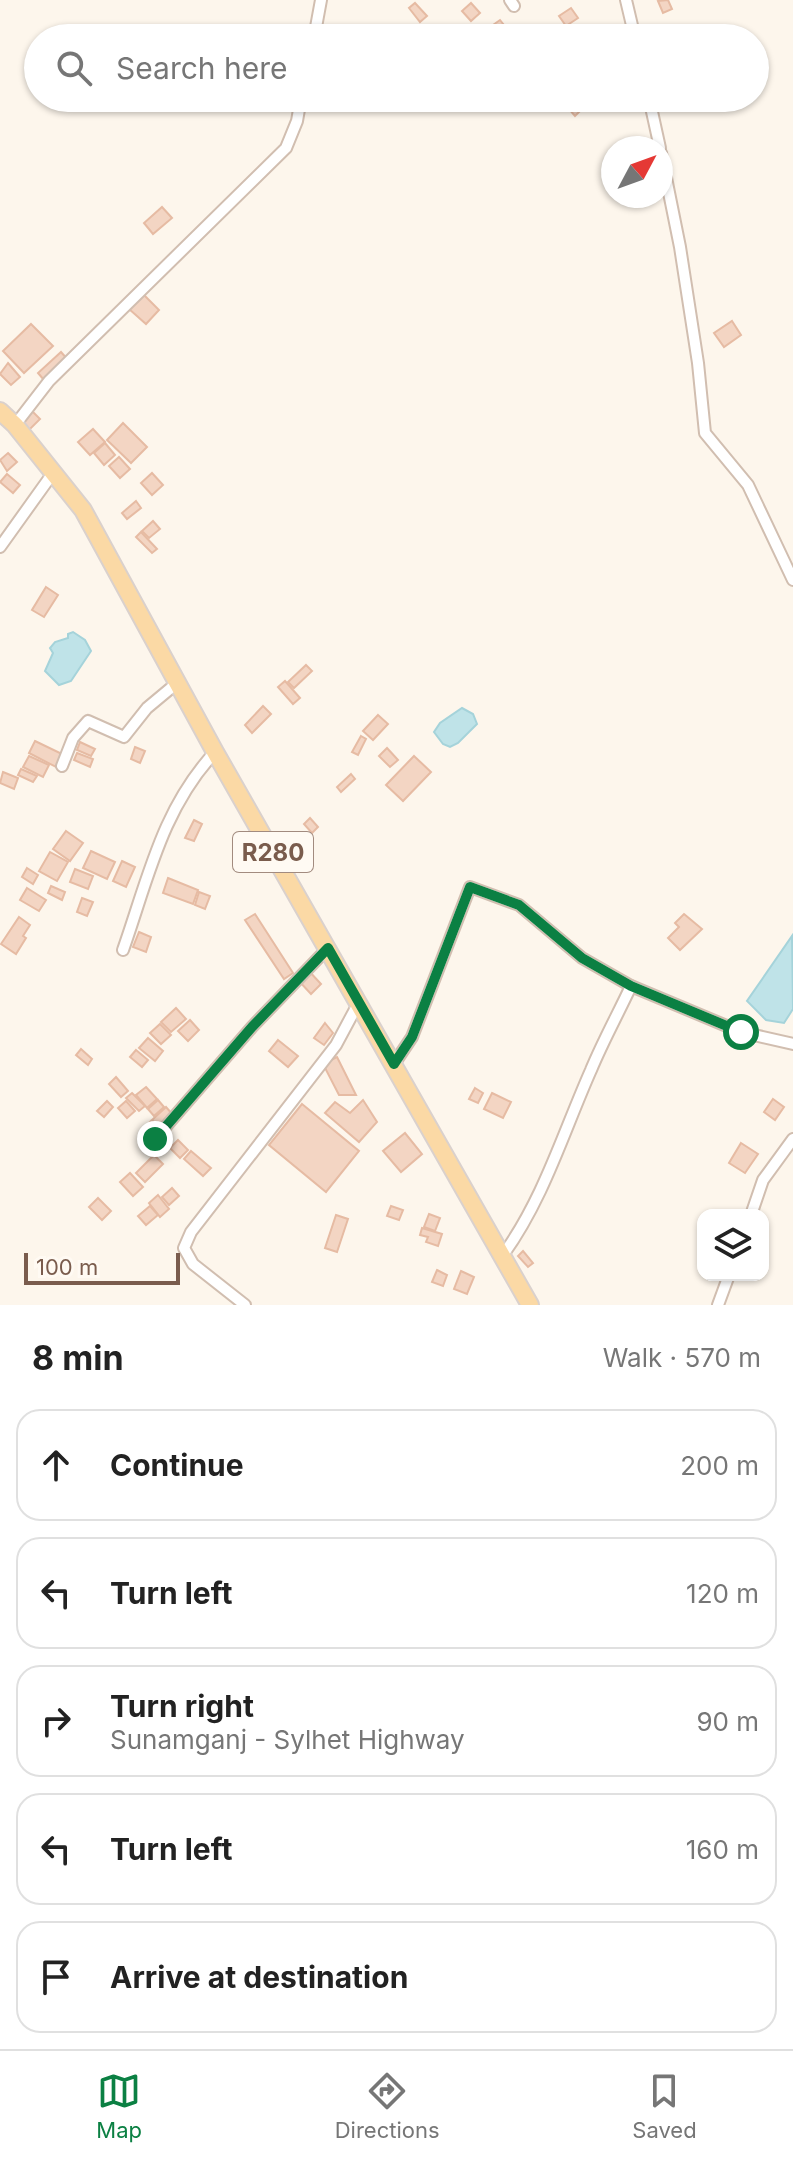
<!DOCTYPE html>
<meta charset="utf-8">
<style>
:root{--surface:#fff;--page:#f6f6f6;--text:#222;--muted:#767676;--line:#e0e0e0;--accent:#0b8043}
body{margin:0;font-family:Inter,sans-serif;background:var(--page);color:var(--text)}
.controls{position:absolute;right:24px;bottom:24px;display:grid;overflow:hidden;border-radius:16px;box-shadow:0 2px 6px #0004}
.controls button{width:72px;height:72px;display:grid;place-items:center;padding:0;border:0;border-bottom:2px solid var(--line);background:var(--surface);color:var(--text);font:40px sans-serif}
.compass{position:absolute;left:601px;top:136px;width:72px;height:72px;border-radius:50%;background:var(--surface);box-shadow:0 2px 6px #0004;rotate:49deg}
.scale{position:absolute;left:24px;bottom:20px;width:156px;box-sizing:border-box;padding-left:8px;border:4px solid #7a5c4d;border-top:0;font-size:22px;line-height:28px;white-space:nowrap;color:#7a5c4d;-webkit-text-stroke:6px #fffaf3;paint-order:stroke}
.stop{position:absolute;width:24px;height:24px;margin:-18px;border:6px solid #0b8043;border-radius:50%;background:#fff}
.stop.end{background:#0b8043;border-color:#fff;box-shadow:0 2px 8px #0008}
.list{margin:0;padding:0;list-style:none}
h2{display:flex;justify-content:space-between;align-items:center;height:104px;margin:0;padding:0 32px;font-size:34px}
h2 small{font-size:26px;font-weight:400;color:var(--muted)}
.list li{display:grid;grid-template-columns:52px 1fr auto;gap:24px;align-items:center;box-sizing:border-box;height:112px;margin:0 16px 16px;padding:0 16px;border:2px solid var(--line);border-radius:24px}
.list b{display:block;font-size:30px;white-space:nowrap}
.list p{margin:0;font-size:26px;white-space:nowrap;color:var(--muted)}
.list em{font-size:26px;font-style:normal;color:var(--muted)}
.icon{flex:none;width:44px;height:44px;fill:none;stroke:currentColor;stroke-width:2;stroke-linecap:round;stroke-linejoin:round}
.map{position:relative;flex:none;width:793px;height:1305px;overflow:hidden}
.search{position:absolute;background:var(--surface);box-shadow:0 2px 6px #0004;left:24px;right:24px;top:24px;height:88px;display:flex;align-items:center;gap:20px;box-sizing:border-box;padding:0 28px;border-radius:44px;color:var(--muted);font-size:30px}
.sheet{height:744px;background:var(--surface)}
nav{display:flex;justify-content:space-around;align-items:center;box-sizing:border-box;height:112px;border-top:2px solid var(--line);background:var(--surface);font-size:22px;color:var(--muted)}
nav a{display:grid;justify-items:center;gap:4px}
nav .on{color:var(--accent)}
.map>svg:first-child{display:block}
.water{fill:#bfe3e8;stroke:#a5d3da;stroke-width:2}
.building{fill:#f3d5c3;stroke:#e6bba3;stroke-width:2}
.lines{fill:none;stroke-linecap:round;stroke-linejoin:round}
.minor-casing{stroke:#d1beb0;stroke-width:14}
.primary-casing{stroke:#dad1cd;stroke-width:20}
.minor{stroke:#fff;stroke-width:10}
.primary{stroke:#fbd9a5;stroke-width:16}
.route{stroke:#0b8043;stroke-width:10}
.labels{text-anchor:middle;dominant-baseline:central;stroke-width:7;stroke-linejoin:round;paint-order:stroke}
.shield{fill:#fffaf3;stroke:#a28b7f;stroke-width:2}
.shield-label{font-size:24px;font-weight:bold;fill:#7a5c4d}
</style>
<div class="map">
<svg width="793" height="1305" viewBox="0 0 793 1305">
<rect width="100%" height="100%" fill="#fdf6ec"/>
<g class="water">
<polygon points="73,632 85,640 91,651 71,681 59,685 45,671 53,653 50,648 55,642 68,638 68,634"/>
<polygon points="462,708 473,714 477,724 458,743 450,747 443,744 434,732 440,723"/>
<polygon points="792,936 793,1009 784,1023 766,1020 747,1001"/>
</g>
<g class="building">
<polygon points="668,0 672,9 663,13 658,1"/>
<polygon points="415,3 427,16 420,22 409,8"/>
<polygon points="471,3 480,13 471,21 462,11"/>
<polygon points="571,8 578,18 566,26 559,16"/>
<polygon points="500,20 511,34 505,38 492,38 486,30"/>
<polygon points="581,98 587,104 575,116 569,109"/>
<polygon points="162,207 172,218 153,234 144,223"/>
<polygon points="143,294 159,310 146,324 129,309"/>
<polygon points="732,321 741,335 724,347 714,333"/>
<polygon points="31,324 53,346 24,373 3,351"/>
<polygon points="61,352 68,360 44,380 38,373"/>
<polygon points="8,363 20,377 11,385 0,374"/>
<polygon points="32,411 40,419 26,433 17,425"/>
<polygon points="123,423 147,447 131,463 107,440"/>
<polygon points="93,429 105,442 90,455 78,442"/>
<polygon points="105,443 115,455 104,465 94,453"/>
<polygon points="8,453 17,462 7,471 0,460"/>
<polygon points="119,457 130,469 120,478 109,466"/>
<polygon points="152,473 163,485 152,495 141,483"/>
<polygon points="7,474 20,485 13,493 0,482"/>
<polygon points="136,501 141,508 127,519 122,513"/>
<polygon points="153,521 160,529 149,538 142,531"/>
<polygon points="141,532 157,549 152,553 136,537"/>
<polygon points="46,587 58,595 44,617 32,610"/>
<polygon points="306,665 312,671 294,688 288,682"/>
<polygon points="285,681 300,698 293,704 278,687"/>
<polygon points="263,706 271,714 252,733 245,725"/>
<polygon points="378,715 388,724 373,740 363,731"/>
<polygon points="361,736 366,739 358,755 352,752"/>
<polygon points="35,741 62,754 56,767 29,753"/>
<polygon points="80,742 95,749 91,756 77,750"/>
<polygon points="135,747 145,751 140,763 131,759"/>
<polygon points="387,748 398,760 390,767 379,756"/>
<polygon points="77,753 93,759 90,767 74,760"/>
<polygon points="29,756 49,765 43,777 23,767"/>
<polygon points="414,756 431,772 403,801 386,785"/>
<polygon points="21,769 37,776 33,782 18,775"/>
<polygon points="3,772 18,778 14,789 0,783"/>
<polygon points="351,774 355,779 341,792 337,787"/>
<polygon points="310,818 318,827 312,833 304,824"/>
<polygon points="194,820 202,824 194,841 185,838"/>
<polygon points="66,831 83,843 70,861 53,849"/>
<polygon points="91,851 115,862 107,879 83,868"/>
<polygon points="50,852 68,862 57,881 39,871"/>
<polygon points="122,861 135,867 126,887 113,881"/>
<polygon points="27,868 38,875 33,884 22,877"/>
<polygon points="75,869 93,876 88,889 70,882"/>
<polygon points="168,878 198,890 193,904 163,893"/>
<polygon points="51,886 65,892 62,900 48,893"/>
<polygon points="27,888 46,900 39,911 20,900"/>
<polygon points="199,892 210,896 205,909 195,905"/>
<polygon points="82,898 93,902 87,916 77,912"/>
<polygon points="255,914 293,973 284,979 245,920"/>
<polygon points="684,914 702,929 680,950 668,938 679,927 675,923"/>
<polygon points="19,917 30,925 23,936 26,938 16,954 1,944"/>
<polygon points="139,932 151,937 146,952 133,947"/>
<polygon points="308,970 321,984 311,994 298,980"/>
<polygon points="176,1008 186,1019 171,1032 161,1022"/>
<polygon points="190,1020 199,1030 188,1041 178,1031"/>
<polygon points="325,1023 333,1033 324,1045 314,1038"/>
<polygon points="160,1024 171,1035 161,1044 150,1033"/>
<polygon points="148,1038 163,1051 155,1061 139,1048"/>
<polygon points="278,1040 298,1056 288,1067 269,1051"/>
<polygon points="81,1049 92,1059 88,1065 76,1055"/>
<polygon points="136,1050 148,1060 142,1067 130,1057"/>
<polygon points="337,1057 356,1095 339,1095 323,1064"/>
<polygon points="116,1077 128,1091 121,1097 109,1084"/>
<polygon points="146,1087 157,1099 147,1108 136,1095"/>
<polygon points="475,1088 483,1093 478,1103 469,1099"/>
<polygon points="132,1093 145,1106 139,1111 126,1098"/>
<polygon points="492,1093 511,1102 503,1118 484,1109"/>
<polygon points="773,1099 784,1107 775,1120 764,1112"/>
<polygon points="158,1100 164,1107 154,1116 148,1109"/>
<polygon points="363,1100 377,1122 359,1142 325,1113 335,1102 350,1113"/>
<polygon points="107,1101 113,1107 104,1117 97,1111"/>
<polygon points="126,1101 135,1111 127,1118 118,1108"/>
<polygon points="302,1104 359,1151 326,1192 269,1145"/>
<polygon points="166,1107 173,1115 160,1128 152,1120"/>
<polygon points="151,1121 158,1129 151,1136 144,1128"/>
<polygon points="405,1133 422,1154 401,1172 383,1151"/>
<polygon points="178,1140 188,1150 180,1158 170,1148"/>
<polygon points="741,1143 758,1154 745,1173 729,1163"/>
<polygon points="191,1151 211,1168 203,1176 184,1159"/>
<polygon points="154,1155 163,1164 145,1182 136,1173"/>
<polygon points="130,1173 143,1187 133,1196 120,1182"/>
<polygon points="172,1188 179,1196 169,1205 162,1197"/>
<polygon points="158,1195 169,1209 160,1217 149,1203"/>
<polygon points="98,1198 111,1211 102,1220 89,1207"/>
<polygon points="150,1206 158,1215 146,1225 138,1216"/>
<polygon points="391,1206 403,1210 399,1220 387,1216"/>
<polygon points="429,1214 440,1218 435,1231 424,1227"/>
<polygon points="336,1215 348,1219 337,1252 325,1248"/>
<polygon points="422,1228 442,1234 438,1246 426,1242 428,1237 420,1235"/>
<polygon points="523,1251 533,1263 528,1267 518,1256"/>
<polygon points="437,1270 447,1275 443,1286 432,1282"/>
<polygon points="461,1271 474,1277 467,1294 454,1289"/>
</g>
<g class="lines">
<defs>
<g id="minor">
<polyline points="510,0 514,6"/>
<polyline points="626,0 635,38"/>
<polyline points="314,38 321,0"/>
<polyline points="649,98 660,148"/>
<polyline points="661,153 680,247 698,363 705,433 748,485 793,580"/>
<polyline points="15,425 49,381 286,148 297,121 301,98"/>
<polyline points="0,547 53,473"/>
<polyline points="62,766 73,738 88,721 124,737 147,708 177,683"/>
<path d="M123,950c25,-71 39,-141 92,-198"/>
<polyline points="394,1064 412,1037 470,887 519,905 582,958 631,986"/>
<polyline points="155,1139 252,1027 328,948"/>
<polyline points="751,1215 763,1180 793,1139"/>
<path d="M503,1255c41,-57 60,-122 88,-185 12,-29 27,-56 40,-84l110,46 52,12"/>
<polyline points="245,1305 193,1264 184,1248 191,1232 336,1045 359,1002"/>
<polyline points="718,1305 729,1275"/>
</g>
<polyline id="primary" points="0,411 15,425 83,510 215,752 530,1305"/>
</defs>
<use href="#minor" class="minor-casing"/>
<use href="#primary" class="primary-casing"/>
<use href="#minor" class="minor"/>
<use href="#primary" class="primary"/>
</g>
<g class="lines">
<polyline class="route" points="155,1139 252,1027 328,948 394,1064 412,1037 470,887 519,905 582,958 631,986 741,1032"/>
</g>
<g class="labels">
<rect class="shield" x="233" y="832" width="80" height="40" rx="6"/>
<g class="shield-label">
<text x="273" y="852">R280</text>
</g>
</g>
</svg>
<div class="controls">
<button><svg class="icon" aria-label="layers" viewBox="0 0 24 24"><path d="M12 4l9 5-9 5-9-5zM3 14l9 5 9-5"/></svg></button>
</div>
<svg class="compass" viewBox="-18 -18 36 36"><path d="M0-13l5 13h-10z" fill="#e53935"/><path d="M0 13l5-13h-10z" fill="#767676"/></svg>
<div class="scale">100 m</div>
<div class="stop" style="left:741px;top:1032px"></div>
<div class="stop end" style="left:155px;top:1139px"></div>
<div class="search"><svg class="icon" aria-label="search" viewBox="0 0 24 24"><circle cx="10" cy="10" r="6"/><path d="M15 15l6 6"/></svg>Search here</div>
</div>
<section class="sheet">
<h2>8 min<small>Walk · 570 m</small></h2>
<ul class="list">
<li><svg class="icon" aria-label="ahead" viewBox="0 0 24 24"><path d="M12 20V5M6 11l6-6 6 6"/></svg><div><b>Continue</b></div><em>200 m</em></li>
<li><svg class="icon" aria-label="left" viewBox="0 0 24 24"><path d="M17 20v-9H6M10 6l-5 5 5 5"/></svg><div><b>Turn left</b></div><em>120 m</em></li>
<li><svg class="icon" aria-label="right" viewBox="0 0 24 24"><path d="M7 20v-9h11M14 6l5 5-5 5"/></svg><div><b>Turn right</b><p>Sunamganj - Sylhet Highway</p></div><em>90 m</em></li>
<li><svg class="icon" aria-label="left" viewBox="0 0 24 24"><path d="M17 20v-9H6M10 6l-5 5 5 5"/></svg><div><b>Turn left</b></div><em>160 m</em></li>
<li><svg class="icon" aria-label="arrive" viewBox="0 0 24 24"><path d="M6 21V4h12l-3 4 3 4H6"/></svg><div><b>Arrive at destination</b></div></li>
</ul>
</section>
<nav>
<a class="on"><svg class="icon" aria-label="map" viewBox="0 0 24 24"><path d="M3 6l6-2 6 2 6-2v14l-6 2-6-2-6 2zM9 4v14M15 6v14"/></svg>Map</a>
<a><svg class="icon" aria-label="directions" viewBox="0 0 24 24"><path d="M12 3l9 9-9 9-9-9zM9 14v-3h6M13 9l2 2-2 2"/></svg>Directions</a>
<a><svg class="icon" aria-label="saved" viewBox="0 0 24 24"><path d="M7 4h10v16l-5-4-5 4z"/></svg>Saved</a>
</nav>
